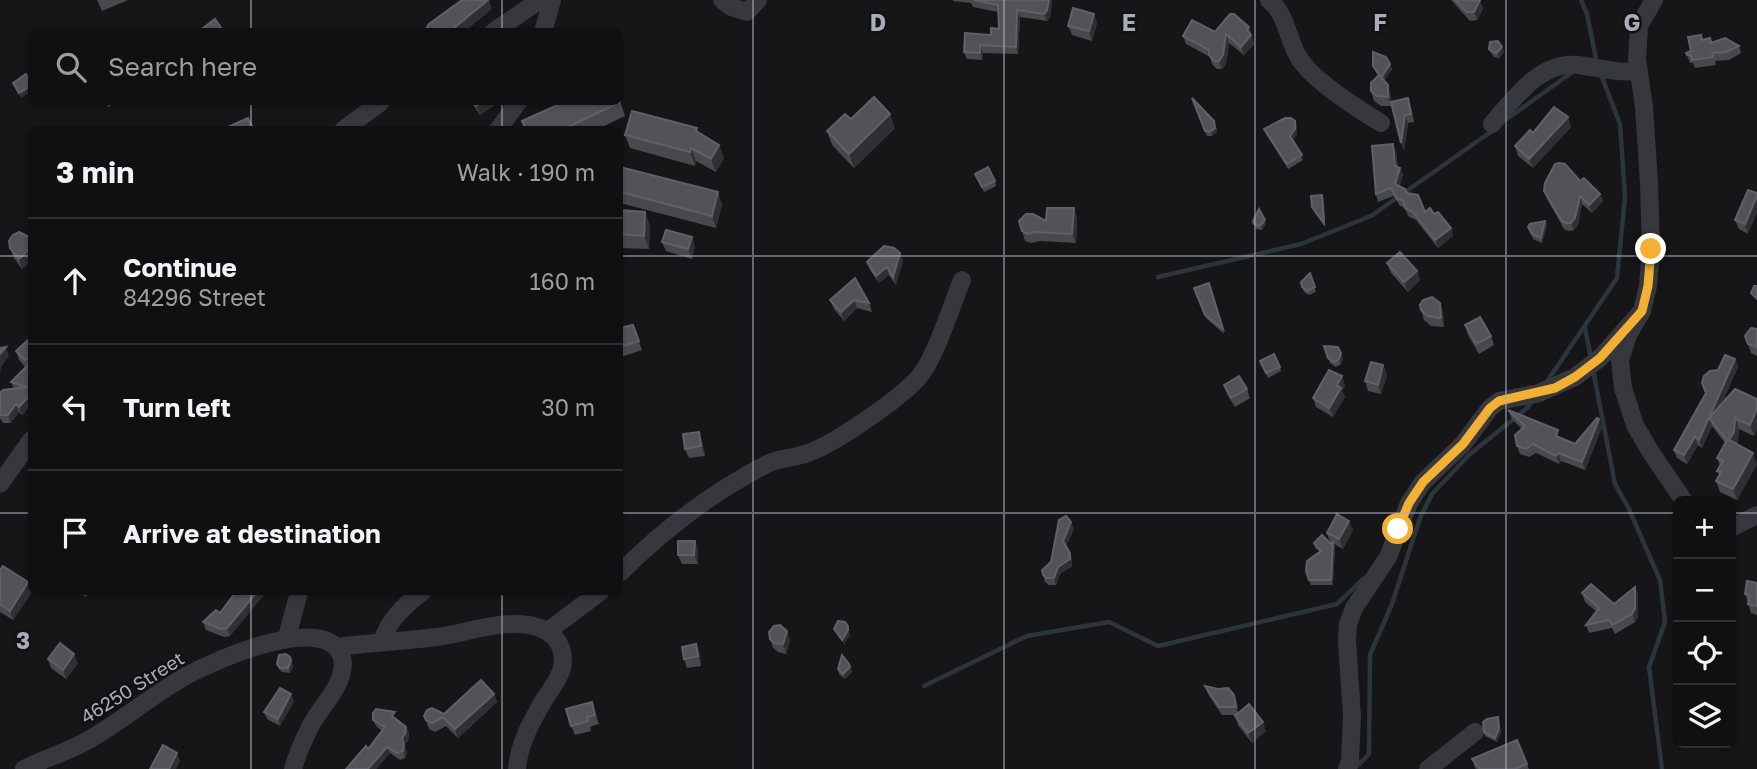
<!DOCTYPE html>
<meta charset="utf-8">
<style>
:root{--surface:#101012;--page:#1e1e20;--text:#f1f3f6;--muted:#9c9d9f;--line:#303032}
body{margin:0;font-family:"Golos Text",sans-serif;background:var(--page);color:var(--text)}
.controls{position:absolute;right:21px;bottom:21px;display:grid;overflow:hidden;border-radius:10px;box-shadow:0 2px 5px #0004}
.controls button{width:63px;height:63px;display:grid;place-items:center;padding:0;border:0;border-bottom:2px solid var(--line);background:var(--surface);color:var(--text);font:35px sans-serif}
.stop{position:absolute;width:21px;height:21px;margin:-16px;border:5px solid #f2b134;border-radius:50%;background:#fff}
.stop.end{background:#f2b134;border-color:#fff;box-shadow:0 2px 7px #0008}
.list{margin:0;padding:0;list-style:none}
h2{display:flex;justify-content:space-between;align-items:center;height:91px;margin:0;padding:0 28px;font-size:30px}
h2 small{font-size:23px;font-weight:400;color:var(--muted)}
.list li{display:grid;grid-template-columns:46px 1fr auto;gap:21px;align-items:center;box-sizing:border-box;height:126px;padding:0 28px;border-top:2px solid var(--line)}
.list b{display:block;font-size:26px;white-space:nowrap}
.list p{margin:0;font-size:23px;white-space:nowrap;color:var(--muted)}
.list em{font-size:23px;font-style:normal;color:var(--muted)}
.icon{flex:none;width:38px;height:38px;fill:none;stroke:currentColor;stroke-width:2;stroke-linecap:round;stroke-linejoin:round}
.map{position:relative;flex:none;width:1757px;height:769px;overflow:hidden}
.search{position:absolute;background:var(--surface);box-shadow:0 2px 5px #0004;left:28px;top:28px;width:595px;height:77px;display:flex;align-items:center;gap:18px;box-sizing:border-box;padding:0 24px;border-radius:10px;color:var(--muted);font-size:26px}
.panel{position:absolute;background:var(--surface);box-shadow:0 2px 5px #0004;left:28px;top:126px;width:595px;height:469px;border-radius:10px}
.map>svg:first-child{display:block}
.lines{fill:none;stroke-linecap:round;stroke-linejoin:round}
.stream{stroke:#2c353c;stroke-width:4.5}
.minor{stroke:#37383d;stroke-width:18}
.wall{fill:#47494d}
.shaded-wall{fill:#2f3033}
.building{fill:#525359;stroke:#5f6168;stroke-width:2}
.route{stroke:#f2b134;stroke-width:9}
.grid{fill:none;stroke:#a8adb8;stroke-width:2;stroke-opacity:0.55}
.labels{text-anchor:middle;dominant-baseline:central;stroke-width:5;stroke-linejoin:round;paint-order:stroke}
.street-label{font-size:19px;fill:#a8adb8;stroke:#111113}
.grid-label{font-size:23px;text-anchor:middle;font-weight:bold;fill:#a8adb8;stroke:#111113;stroke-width:5;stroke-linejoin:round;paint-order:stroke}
</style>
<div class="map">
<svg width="1757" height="769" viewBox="0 0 1757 769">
<rect width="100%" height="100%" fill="#161618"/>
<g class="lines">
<g class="stream">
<polyline points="1581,0 1587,14 1597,64"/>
<polyline points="1507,119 1574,71"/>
<polyline points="1158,277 1301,244 1371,216 1492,131"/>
<polyline points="1585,328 1591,358"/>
<polyline points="1593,370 1615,484 1628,507 1660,580 1665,622 1649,667 1662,769"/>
<polyline points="1546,383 1617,278 1625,197 1620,124 1600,72"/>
<polyline points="924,686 1027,636 1109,622 1158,646 1337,604 1363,579"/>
<polyline points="1355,768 1369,754 1370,655 1392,604 1420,518 1432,494 1470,454 1527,408 1534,399"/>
</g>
<g class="minor">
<polyline points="722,0 731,7 747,12 758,0"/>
<path d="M1269,0c17,13 19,40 30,58 14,23 59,51 82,65"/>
<polyline points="1654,0 1639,26 1637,59 1644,107 1649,183 1651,249 1648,286 1642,311 1628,335 1620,360 1623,388 1635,425 1650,451 1684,501"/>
<polyline points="493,32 540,0"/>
<polyline points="543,32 552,0"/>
<path d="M1492,124c23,-26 48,-63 86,-59 23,3 36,8 60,6"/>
<polyline points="343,130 381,102"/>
<polyline points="498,130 518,102"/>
<polyline points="0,484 32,439"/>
<polyline points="1731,528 1757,515"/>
<path d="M620,573c44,-44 94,-82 149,-110 12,-5 24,-5 36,-9 27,-8 96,-56 114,-77 16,-18 33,-73 43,-97"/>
<polyline points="548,631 600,592"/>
<polyline points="287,637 299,592"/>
<path d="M382,642c6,-22 23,-37 40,-50"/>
<path d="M336,647c34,-4 67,-6 101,-10 33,-4 91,-28 118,1 7,8 9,19 7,30 -3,12 -12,22 -18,32 -13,22 -25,44 -27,69"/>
<path d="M24,769c19,-10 40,-16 59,-26 36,-19 67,-47 103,-67 27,-15 142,-67 156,-18 6,23 -21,48 -31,67 -7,14 -14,29 -18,44"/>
<polyline points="1347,769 1350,761 1352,716 1347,641 1348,624 1354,608 1388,557 1409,503 1423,482 1463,444 1490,408 1499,401 1539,393 1575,377 1600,358 1642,311"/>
<polyline points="1428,769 1475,732"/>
</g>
</g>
<g class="wall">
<polygon points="97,0 128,0 102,11"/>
<polygon points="953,0 1052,0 1050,18 1047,21 1020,17 1018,54 983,53 982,60 967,59 964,52 999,29 998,12 973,7 971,3 953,1"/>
<polygon points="1451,0 1479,0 1483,9 1477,20 1470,21"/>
<polygon points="1094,14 1097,23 1092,41 1072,35 1068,26"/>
<polygon points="1249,27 1254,44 1244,55 1229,43 1226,64 1222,69 1217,69 1212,64 1210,57 1186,44 1183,36"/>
<polygon points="1710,38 1711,43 1739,46 1741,53 1729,60 1715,61 1716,65 1695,68 1693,63 1690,63 1686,53 1691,51 1703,40"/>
<polygon points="1489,49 1504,52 1499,58 1494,57"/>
<polygon points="1390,64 1392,69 1384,81 1391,95 1391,102 1411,107 1414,122 1408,123 1404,151 1392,103 1392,106 1381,106 1374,101 1371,91 1378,75 1373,66"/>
<polygon points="1192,98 1216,126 1217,132 1212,136 1207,136"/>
<polygon points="620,101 625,116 596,130 525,130 522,121"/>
<polygon points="105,102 118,102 108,107"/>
<polygon points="471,102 495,102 496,104 480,115"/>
<polygon points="1568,117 1571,127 1533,168 1518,156 1515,146 1533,133"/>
<polygon points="851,119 895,128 854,168 832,145 827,131"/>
<polygon points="1295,121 1297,126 1297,134 1293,140 1303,160 1288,169 1266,134 1264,129"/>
<polygon points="697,128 698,133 719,145 724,158 716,172 696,161 695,166 630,148 625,135"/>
<polygon points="1393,144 1396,152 1398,167 1400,168 1403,175 1399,186 1425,212 1434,214 1451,228 1453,236 1438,248 1416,220 1408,216 1405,208 1400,206 1394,196 1378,202 1376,194"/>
<polygon points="620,167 722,204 716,228 620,203"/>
<polygon points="975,174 995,181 996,186 984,192"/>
<polygon points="1580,181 1600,194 1603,201 1592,213 1582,204 1578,225 1574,230 1569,231 1564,229 1547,199 1544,191"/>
<polygon points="1748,190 1748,234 1739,229 1735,220"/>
<polygon points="1322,195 1324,200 1325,227 1314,212 1312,207"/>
<polygon points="1074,208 1077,218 1076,243 1040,241 1031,243 1025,241 1019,221 1046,221"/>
<polygon points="620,210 650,225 649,249 620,248"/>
<polygon points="1253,221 1266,224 1262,230 1256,229"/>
<polygon points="1545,221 1547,225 1542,243 1533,239 1528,227"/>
<polygon points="662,242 695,246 692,259 666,251"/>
<polygon points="32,244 32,260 22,269 14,258 10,248"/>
<polygon points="900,253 903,261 896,285 889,275 879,283 870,270 867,262"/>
<polygon points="1387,263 1417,271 1420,280 1408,292 1391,273"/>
<polygon points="1310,273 1316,292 1309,295 1304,292 1301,282"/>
<polygon points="855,278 869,303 872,312 857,308 844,321 834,309 830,300"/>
<polygon points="1209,283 1224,334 1207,319 1194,288"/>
<polygon points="1440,303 1443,313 1444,327 1431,326 1424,320 1421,310"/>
<polygon points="633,325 642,350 621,357 621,362 620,362 620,328"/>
<polygon points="1465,325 1491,336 1494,345 1479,354 1468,335"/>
<polygon points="1757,329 1757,356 1751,353 1748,344"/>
<polygon points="32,339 32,404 22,415 19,412 11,423 3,423 0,418 0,393 14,389 11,382 26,368 19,360 16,351"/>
<polygon points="1324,346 1343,358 1341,364 1336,367 1330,363"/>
<polygon points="1735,359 1738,367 1722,403 1757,399 1757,428 1754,436 1739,429 1737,445 1757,464 1737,500 1720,492 1716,481 1719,475 1717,471 1720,466 1717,458 1725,443 1712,426 1702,448 1698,445 1687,464 1677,458 1674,450 1706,393 1718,370"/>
<polygon points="1260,361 1280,367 1281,371 1268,378"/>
<polygon points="1383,365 1387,375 1381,394 1368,391 1365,381"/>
<polygon points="1342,376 1345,386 1342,391 1345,397 1333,417 1316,407 1313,398"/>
<polygon points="1224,385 1247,389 1250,398 1235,407 1227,394"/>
<polygon points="1508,410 1561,438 1575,444 1602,427 1585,470 1561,461 1559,464 1536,453 1529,457 1520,454 1517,446 1522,429 1512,419"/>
<polygon points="699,432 702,441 705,456 689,458 685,449"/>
<polygon points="1349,521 1353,530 1343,549 1334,544 1335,547 1333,585 1311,585 1306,571 1320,552 1315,548 1314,543 1331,544 1332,543 1330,542 1327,533"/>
<polygon points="1071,522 1074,529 1066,546 1072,560 1072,566 1060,574 1056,585 1049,585 1045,582 1043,575"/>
<polygon points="695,541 698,550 698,564 682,564 678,555"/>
<polygon points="0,570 28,582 32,592 13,620 0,612"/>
<polygon points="1757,583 1757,615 1751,613 1745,594"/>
<polygon points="1635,587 1638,595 1638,617 1635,622 1615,634 1612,628 1589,633 1586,625 1597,612 1585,602 1582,593 1614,604"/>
<polygon points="77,592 89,592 86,597"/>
<polygon points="266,592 230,636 224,637 206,630 203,622 220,613"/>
<polygon points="787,631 790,640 786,654 778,652 773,648 770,639"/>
<polygon points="696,644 700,654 701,666 687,668 684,659"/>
<polygon points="290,657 293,666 290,673 282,672 279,669 277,664"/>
<polygon points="48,659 78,663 66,679 51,668"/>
<polygon points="849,664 852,672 845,679 839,674 838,669"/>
<polygon points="1205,686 1237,703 1238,713 1266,731 1252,743 1238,725 1235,715 1222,715 1208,694"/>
<polygon points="494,694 497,702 458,738 446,726 435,732 429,729 424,716 444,714"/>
<polygon points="294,701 280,726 267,719 264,712"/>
<polygon points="595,712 599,724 590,727 591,731 575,735 571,726"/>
<polygon points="1498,717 1501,732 1497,742 1485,736 1484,732"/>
<polygon points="397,719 397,720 406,727 409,733 408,741 404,745 407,752 405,758 400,760 390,753 376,769 346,769 368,749 382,731 376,726 373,720"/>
<polygon points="1517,740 1529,769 1476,769 1475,768 1472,759"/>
</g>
<g class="shaded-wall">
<polygon points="489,0 492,9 464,32 449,32"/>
<polygon points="1049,0 1052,0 1050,18 1047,21 1044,14"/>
<polygon points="1480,0 1483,9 1477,20 1474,12"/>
<polygon points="1017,10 1020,17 1018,54 1016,47"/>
<polygon points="1094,14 1097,23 1092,41 1089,31"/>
<polygon points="1249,27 1254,44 1244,55 1241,47 1247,29"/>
<polygon points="1226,34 1229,43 1226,64 1222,69 1219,61"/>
<polygon points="980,45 983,53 982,60 980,53"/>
<polygon points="1502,47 1504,52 1499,58 1497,53"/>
<polygon points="1390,64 1392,69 1383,83 1381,78"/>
<polygon points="32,85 32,91 21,98 19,93"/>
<polygon points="1388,85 1391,95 1392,106 1388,97"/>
<polygon points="483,102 495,102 496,104 480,115 476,106"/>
<polygon points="890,114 895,128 854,168 849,154"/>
<polygon points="1405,115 1408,123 1404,151 1401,143"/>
<polygon points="1568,117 1571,127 1533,168 1529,159"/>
<polygon points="1214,121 1217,132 1212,136 1210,132"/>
<polygon points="1295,121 1297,126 1297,134 1292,140 1290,136"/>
<polygon points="1393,144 1396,152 1398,174 1395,166"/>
<polygon points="719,145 724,158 716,172 711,159"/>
<polygon points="691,148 696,161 695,166 690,152"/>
<polygon points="1400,168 1403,175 1398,192 1395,184"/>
<polygon points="718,192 722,204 716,228 712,216"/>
<polygon points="1600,194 1603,201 1592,213 1589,205"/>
<polygon points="1322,195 1324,200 1325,227 1324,223"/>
<polygon points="1580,196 1582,204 1578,225 1574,230 1571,223"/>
<polygon points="1757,196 1757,213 1748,234 1745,224"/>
<polygon points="1074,208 1077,218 1076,243 1072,234"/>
<polygon points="645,212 650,225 649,249 644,236"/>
<polygon points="1265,220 1266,224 1262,230 1260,226"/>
<polygon points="1545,221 1547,225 1542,243 1541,238"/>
<polygon points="1451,228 1453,236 1438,248 1435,240"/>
<polygon points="692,237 695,246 692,259 688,249"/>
<polygon points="32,244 32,260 22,269 19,259"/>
<polygon points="900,253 903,261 896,285 893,277"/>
<polygon points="887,267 889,275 879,283 876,276"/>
<polygon points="1417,271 1420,280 1408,292 1404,282"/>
<polygon points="854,300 857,308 844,321 841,312"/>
<polygon points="1440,303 1443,313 1444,327 1441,318"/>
<polygon points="6,347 9,356 1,367 0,373 0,354"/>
<polygon points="1341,353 1343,358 1341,364 1339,359"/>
<polygon points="1735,359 1738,367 1713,423 1709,418"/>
<polygon points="1383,365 1387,375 1381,394 1378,385"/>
<polygon points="1342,376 1345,386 1342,391 1345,397 1333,417 1329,408 1337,385"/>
<polygon points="32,393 32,404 22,415 19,407"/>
<polygon points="16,404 19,412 11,423 8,415"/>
<polygon points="1757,409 1757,428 1754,436 1750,425"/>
<polygon points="1709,418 1712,426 1702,448 1699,440"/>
<polygon points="1735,418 1739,429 1738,443 1733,451 1729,440"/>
<polygon points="1599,419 1602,427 1585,470 1582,462"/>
<polygon points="699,432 702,441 705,456 701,446"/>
<polygon points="1695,437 1698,445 1687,464 1684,455"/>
<polygon points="1558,453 1561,461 1559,464 1556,456"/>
<polygon points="1753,453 1757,464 1737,500 1733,489"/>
<polygon points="1349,521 1353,530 1343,549 1339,539"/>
<polygon points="1071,522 1074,529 1065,547 1063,541"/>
<polygon points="695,541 698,550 698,564 694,555"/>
<polygon points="1333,542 1335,547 1333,585 1331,580"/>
<polygon points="1070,553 1072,560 1072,566 1060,574 1056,585 1054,578 1058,567"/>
<polygon points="28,582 32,592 13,620 10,611"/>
<polygon points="1635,587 1638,595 1638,617 1635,622 1632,614"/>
<polygon points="257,592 266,592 230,636 227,628"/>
<polygon points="848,626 850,635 844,645 842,640"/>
<polygon points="787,631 790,640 786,654 783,644"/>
<polygon points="696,644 700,654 701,666 698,656"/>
<polygon points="74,654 78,663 66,679 63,670"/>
<polygon points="291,661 293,666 290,673 288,668"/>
<polygon points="850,667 852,672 845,679 843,674"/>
<polygon points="291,694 294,701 280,726 278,719"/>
<polygon points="494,694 497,702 458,738 455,729"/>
<polygon points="1234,695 1237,703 1239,716 1236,707"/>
<polygon points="1498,717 1501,732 1497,742 1495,738"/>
<polygon points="1263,722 1266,731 1252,743 1248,733"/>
<polygon points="406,727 409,733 408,741 404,745 402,738"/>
<polygon points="404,745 407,752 405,758 403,751"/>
<polygon points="387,747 390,753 376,769 368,769"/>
<polygon points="177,753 180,761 176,769 169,769"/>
</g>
<g class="building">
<polygon points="462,0 488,0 449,32 424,32 429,24"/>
<polygon points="974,0 1049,0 1047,10 1044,14 1017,10 1016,47 980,45 980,53 964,52 965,33 991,35 991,28 999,29 998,5"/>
<polygon points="1455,0 1480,0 1474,12 1467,12"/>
<polygon points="1073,8 1094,14 1089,31 1068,26"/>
<polygon points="1230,14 1234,14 1249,27 1247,29 1251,35 1241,47 1226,34 1223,55 1219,61 1214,61 1209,55 1209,50 1183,36 1192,20 1215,32"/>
<polygon points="215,19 224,32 204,32 202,29"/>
<polygon points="1701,35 1702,40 1710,38 1711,43 1725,38 1739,46 1726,52 1712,53 1713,57 1692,60 1691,55 1687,55 1686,53 1691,51 1688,37"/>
<polygon points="1498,41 1502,47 1497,53 1492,52 1489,49 1490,42"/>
<polygon points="1373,52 1386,57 1390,64 1381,78 1373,66"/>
<polygon points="26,74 32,83 32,85 19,93 13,83"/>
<polygon points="1379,75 1388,85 1388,97 1377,96 1371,91 1371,83"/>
<polygon points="874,97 890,114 849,154 827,131 845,114 851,119"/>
<polygon points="1192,98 1214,121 1215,128 1210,132 1205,131"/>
<polygon points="1408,98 1411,114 1405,115 1401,143 1391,102"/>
<polygon points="620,101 620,102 562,130 526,130 522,121 564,102"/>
<polygon points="473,102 483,102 476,106"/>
<polygon points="1554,107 1568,117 1529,159 1515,146 1530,130 1533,133"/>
<polygon points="632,111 697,128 696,131 719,145 711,159 691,148 690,152 625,135"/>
<polygon points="248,118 254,130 230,130 228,127"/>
<polygon points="1285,118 1291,118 1295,121 1295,129 1290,136 1302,155 1287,164 1264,129"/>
<polygon points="1393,144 1395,166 1400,168 1395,184 1405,189 1407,193 1418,195 1425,212 1430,208 1434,214 1438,212 1451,228 1435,240 1413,212 1405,208 1403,200 1397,199 1391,188 1376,194 1372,146"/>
<polygon points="1559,163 1565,164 1580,181 1584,178 1600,194 1589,205 1580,196 1575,218 1571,223 1566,223 1562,221 1544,191 1545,183 1555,164"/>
<polygon points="620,167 718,192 712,216 620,192"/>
<polygon points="988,167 995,181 982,187 975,174"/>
<polygon points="1748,190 1757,193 1757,196 1745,224 1735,220"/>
<polygon points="1322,195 1324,223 1312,207 1311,196"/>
<polygon points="1047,208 1074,208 1072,234 1036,232 1028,234 1022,231 1019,221 1026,214 1033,214 1046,221"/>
<polygon points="1259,209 1265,220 1260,226 1254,224 1253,221"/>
<polygon points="620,210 645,212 644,236 620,234"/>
<polygon points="1545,221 1541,238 1532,234 1528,227 1530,224"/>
<polygon points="666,230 692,237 688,249 662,242"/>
<polygon points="19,232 29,237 31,244 29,250 19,259 10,248 9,241 13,235"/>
<polygon points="884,246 894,248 900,253 893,277 887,267 876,276 867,262"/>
<polygon points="1400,252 1417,271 1404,282 1387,263"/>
<polygon points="1310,273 1315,287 1307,291 1302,287 1301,282"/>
<polygon points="855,278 869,303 854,300 841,312 830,300"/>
<polygon points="1209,283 1223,329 1205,315 1194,288"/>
<polygon points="1754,286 1757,286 1757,299 1751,293"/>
<polygon points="1432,297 1440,303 1441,318 1428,316 1421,310 1420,305 1423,300"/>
<polygon points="1480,317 1491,336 1476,344 1465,325"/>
<polygon points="633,325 639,341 620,347 620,328"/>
<polygon points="1751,328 1757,329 1756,347 1748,344 1745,336"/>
<polygon points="30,338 32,339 32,357 24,360 16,351"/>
<polygon points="1324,346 1338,347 1341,353 1339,359 1334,362 1328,358"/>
<polygon points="6,347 0,354 0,348"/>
<polygon points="1274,354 1280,367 1266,373 1260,361"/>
<polygon points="1725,355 1735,359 1699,440 1695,437 1684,455 1674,450 1706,393 1702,383 1704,376 1710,371 1718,370"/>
<polygon points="1371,362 1383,365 1378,385 1365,381"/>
<polygon points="29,364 32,367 32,393 19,407 16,404 8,415 0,415 0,393 3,390 27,387 11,382"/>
<polygon points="1329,370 1342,376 1337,385 1341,388 1329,408 1313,398"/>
<polygon points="1239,376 1247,389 1231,398 1224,385"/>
<polygon points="1735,389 1757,399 1757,409 1750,425 1735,418 1734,432 1729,440 1753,453 1733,489 1716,481 1721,472 1717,471 1723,461 1717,458 1727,440 1709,418"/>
<polygon points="1508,410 1558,430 1556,436 1575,444 1597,418 1599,419 1582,462 1558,453 1556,456 1533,444 1526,449 1517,446 1515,435 1525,426"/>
<polygon points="699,432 701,446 685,449 683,434"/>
<polygon points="1337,514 1349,521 1339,539 1327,533"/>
<polygon points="1066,516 1071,522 1063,541 1070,553 1070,559 1058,567 1054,578 1047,578 1043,575 1042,570 1051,562 1059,520"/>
<polygon points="1322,535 1331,544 1333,542 1331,580 1309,580 1306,571 1307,561 1321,551 1314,543"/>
<polygon points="678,541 695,541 694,555 678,555"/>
<polygon points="3,566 28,582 10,611 0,604 0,570"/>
<polygon points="1747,581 1757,583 1757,606 1748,604 1750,595 1745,594"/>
<polygon points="1591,584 1614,604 1635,587 1635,608 1632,614 1612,625 1609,620 1586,625 1599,608 1582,593"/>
<polygon points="236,592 257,592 227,628 221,629 203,622 216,610 220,613"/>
<polygon points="838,621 845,622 848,626 848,630 842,640 834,629"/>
<polygon points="780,625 787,631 783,644 774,643 770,639 769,632 774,626"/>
<polygon points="60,643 74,654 63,670 48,659"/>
<polygon points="696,644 698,656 684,659 682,647"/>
<polygon points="286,654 290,657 291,661 288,668 280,668 277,664 279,655"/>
<polygon points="842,655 849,664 850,667 843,674 838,669"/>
<polygon points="481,680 494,694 455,729 443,717 432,723 426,720 424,716 427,710 432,708 444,714"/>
<polygon points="1205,686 1218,689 1228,688 1234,695 1236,707 1219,707"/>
<polygon points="280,688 291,694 278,719 264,712"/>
<polygon points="592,702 595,715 587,717 588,721 571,726 566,709"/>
<polygon points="1249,704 1263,722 1248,733 1235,716"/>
<polygon points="376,709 395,712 392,716 406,727 405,734 402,738 404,745 403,751 397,753 387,747 368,769 346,769 366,746 368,749 385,727 373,720 373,713"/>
<polygon points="1498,717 1499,728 1495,738 1484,732 1483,722 1487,719"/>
<polygon points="1517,740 1527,764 1516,769 1480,769 1472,759"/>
<polygon points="163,745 177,753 169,769 150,769"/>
</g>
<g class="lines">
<polyline class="route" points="1398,529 1409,503 1423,482 1463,444 1490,408 1499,401 1555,388 1575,377 1600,358 1642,311 1648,286 1651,249"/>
</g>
<path class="grid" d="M251,0v32M502,0v32M753,0v769M1004,0v769M1255,0v769M1506,0v769M251,102v28M502,102v28M0,256h32M620,256h1137M0,513h32M620,513h1058M1731,513h26M251,592v177M502,592v177"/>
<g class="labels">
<g class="street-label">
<text transform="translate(132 687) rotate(-32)">46250 Street</text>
</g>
</g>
<g class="grid-label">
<text x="878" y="31">D</text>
<text x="1129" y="31">E</text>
<text x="1380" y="31">F</text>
<text x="1632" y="31">G</text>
<text x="23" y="649">3</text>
</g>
</svg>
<div class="controls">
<button>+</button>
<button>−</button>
<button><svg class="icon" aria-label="locate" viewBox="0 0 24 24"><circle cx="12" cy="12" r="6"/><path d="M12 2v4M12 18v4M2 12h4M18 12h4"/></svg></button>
<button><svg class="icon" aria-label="layers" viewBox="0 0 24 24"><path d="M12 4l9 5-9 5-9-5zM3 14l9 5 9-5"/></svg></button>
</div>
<div class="stop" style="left:1398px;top:529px"></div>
<div class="stop end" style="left:1651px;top:249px"></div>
<div class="search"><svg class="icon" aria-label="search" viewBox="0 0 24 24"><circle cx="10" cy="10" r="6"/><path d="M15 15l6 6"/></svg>Search here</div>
<section class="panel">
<h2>3 min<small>Walk · 190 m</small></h2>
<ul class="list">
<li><svg class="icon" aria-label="ahead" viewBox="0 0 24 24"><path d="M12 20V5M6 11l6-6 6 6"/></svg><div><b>Continue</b><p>84296 Street</p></div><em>160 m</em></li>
<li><svg class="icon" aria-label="left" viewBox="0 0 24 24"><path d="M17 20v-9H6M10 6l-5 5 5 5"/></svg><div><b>Turn left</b></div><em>30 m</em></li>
<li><svg class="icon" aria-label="arrive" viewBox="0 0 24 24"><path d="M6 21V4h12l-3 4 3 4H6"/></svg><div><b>Arrive at destination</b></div></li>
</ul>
</section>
</div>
